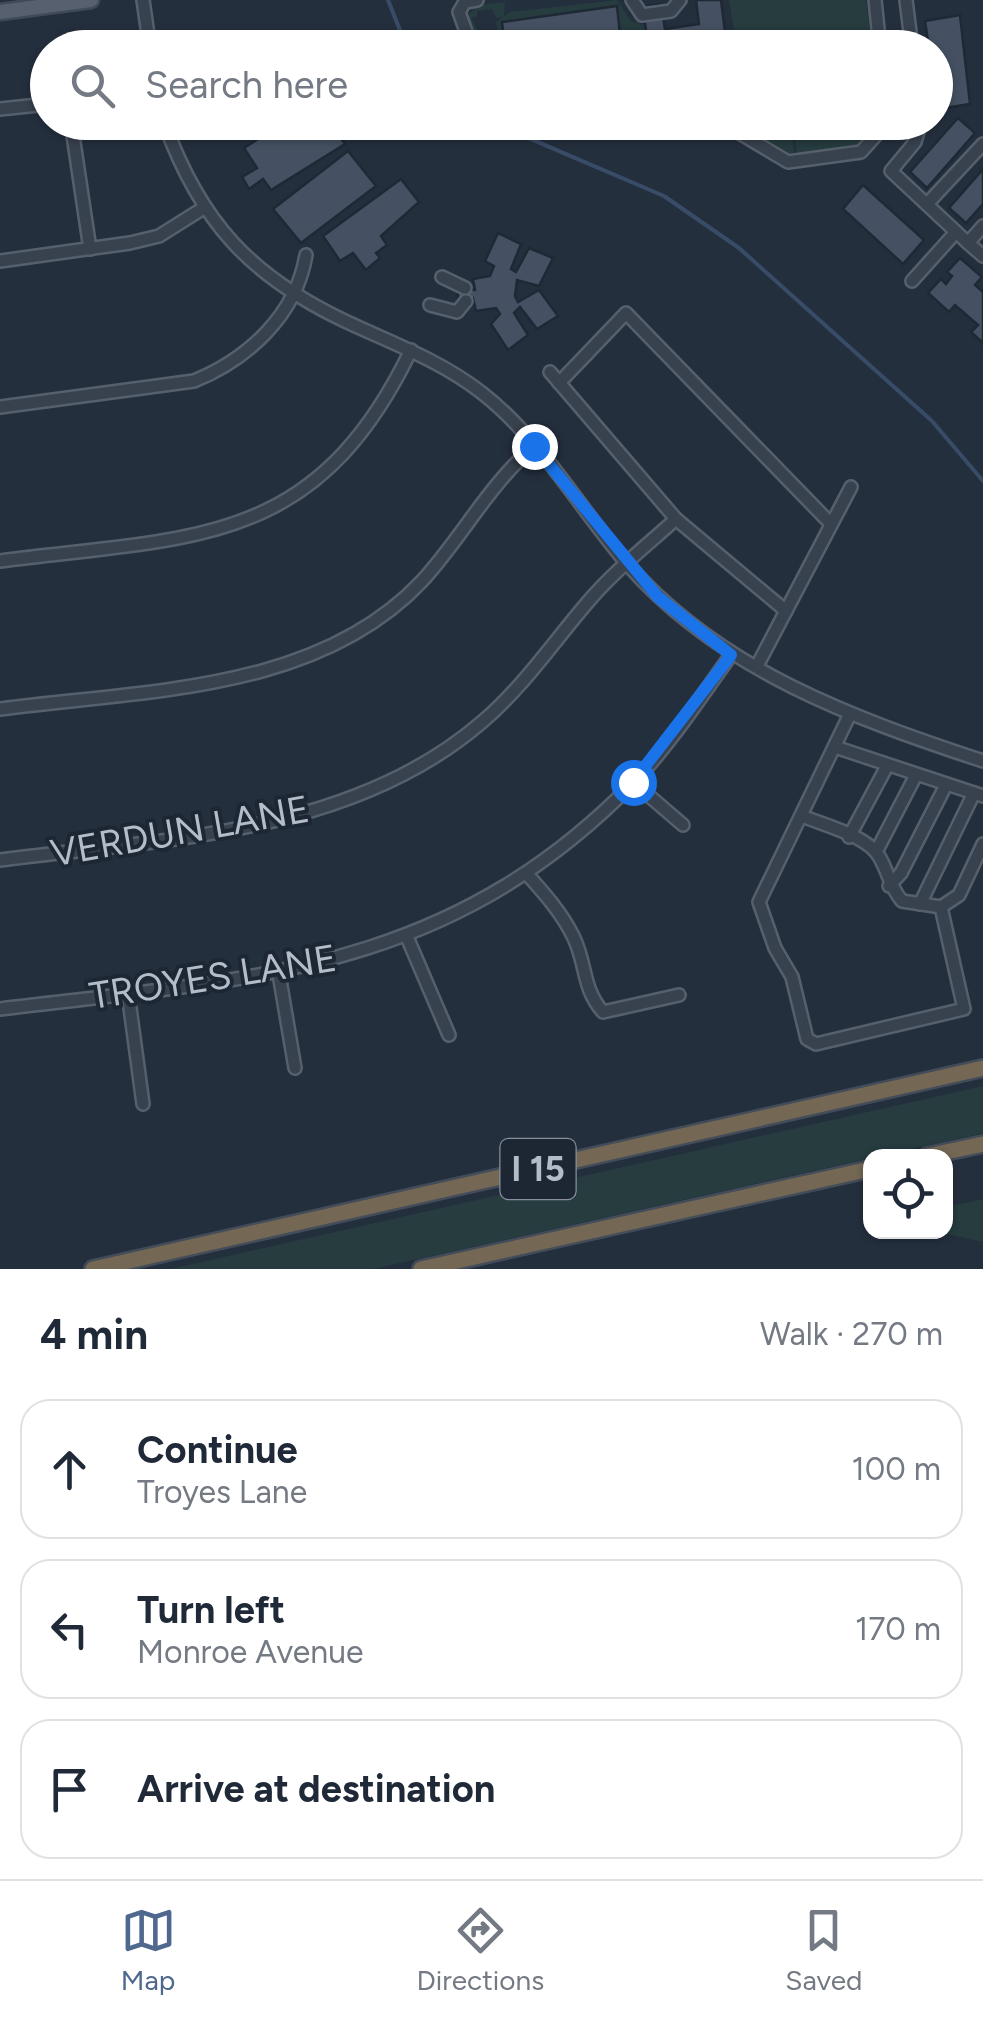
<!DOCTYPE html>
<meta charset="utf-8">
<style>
:root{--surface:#fff;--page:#f2f2f3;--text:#1f2937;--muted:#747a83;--line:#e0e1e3;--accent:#4f688e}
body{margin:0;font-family:Figtree,sans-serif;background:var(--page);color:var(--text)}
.controls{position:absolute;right:30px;bottom:30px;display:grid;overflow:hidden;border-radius:20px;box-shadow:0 2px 8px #0004}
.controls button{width:90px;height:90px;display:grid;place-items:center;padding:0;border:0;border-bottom:2px solid var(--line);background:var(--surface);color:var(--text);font:50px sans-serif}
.stop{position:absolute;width:30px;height:30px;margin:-22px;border:8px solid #1a73e8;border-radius:50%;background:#fff}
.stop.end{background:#1a73e8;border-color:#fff;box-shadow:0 2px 10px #0008}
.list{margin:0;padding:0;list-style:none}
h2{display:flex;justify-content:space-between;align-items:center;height:130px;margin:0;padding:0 40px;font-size:42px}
h2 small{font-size:32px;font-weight:400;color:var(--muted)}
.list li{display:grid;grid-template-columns:65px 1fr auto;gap:30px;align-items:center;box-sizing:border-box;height:140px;margin:0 20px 20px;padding:0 20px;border:2px solid var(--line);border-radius:30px}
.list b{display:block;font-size:38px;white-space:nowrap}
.list p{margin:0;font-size:32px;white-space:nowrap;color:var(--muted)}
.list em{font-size:32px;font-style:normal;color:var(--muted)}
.icon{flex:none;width:55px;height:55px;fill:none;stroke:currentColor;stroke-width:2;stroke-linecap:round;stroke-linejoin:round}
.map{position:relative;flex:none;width:983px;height:1269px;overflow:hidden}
.search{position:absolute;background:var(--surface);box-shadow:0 2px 8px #0004;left:30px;right:30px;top:30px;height:110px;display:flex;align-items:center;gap:25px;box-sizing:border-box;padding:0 35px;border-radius:55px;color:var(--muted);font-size:38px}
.sheet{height:610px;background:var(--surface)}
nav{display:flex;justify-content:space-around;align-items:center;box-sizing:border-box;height:140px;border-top:2px solid var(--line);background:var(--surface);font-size:28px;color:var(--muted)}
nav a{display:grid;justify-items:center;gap:5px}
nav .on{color:var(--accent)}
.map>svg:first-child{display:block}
.green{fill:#263c3f}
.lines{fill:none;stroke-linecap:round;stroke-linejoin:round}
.stream{stroke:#394c67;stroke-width:4}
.building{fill:#455162;stroke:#1f2835;stroke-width:2.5}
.minor-casing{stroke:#565f6c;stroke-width:16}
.major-casing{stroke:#414a57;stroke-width:19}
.highway-casing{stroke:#434c59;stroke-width:20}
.minor{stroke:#38414e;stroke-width:11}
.major{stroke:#56606e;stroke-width:14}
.highway{stroke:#746855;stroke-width:15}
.route{stroke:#1a73e8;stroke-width:12}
.labels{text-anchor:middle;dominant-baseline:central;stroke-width:8;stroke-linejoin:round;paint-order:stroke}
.shield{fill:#1d2633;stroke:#878f9c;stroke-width:2.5}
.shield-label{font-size:35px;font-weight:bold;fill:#b4bcc9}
.street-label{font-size:38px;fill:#b4bcc9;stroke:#1d2633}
</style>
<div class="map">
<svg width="983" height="1269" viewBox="0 0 983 1269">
<rect width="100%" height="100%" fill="#242f3e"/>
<g class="green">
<polygon points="617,0 631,21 647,26 646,31 620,34 616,6 502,22 503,35 498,36 496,22 510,12"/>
<polygon points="729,0 866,0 872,47 843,47 840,31 773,39 767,47 737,47"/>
<polygon points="505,2 504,17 496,18 492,9 477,11 477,16 471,18 485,42 497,47 488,47 470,27 468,15 479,5"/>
<path d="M734,123c15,-1 28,9 39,14l6,-7 13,3 2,21h-12z"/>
<polygon points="793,123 804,134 880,123 858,145 797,154"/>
<polygon points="983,1086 983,1133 373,1269 171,1269"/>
<polygon points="983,1199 983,1242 948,1234 886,1232 946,1232 946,1207"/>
</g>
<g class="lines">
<g class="stream">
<polyline points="388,0 407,48"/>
<polyline points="491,122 664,196 739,248 932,421 983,481"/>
</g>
</g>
<g class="building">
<polygon points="696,0 721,0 727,48 590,48 589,41 570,43 571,48 505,48 502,22 617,6 620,34 646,31 643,6 661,4 665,29 699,24"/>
<polygon points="960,15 970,104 938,109 936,48 929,48 925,21"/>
<polygon points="841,31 841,48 767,48 772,39"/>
<polygon points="958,118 975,133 927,188 910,172"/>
<polygon points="222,122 259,122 238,134"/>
<polygon points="284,122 330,122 345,144 271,190 263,179 249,189 242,177 257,168 244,148"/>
<polygon points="746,122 784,122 773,137"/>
<polygon points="871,122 803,134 797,132 796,122"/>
<polygon points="348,151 376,186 301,243 273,209"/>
<polygon points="983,169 983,204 966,223 949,208"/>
<polygon points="401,179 419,202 381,236 387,245 376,253 380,258 366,270 353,253 340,261 323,236"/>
<polygon points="863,185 924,240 903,264 843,209"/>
<polygon points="498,233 521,244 511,269 516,272 529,248 553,258 539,286 517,280 515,296 518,302 539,290 558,316 537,329 520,307 514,313 528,335 508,350 491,324 500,314 496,308 476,311 473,298 458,302 458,289 475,290 473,279 490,276 494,266 485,261"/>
<polygon points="960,258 982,277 975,285 983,292 983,343 971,332 978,325 955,305 949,312 928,293 941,279 946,284 952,276 947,272"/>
</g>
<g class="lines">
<defs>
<g id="minor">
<polyline points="143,0 150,48"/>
<polyline points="477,0 465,2 459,12 468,37 480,48"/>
<polyline points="632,0 642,15 671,11 680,0"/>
<polyline points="875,0 880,48"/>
<polyline points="906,0 912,48"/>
<polyline points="578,44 578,48"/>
<polyline points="0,109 48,104"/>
<polyline points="71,122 90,249"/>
<path d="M164,122c36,100 87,155 183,200 47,22 94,39 135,71 59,46 98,116 147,173 93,105 224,152 354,195"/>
<polyline points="721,122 788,162 861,152 888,122"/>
<polyline points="921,122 915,142 891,171 968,243 983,226"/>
<polyline points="927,204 983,144"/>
<polyline points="968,243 983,256"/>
<polyline points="0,261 130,243 159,236 202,209"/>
<polyline points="442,277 465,288"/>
<polyline points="912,281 956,232"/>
<polyline points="430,305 457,312 466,301"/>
<polyline points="550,372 676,519 786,611"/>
<polyline points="559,383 626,313 831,524"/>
<path d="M0,407l194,-26c54,-22 102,-66 112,-126"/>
<path d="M0,561c193,-25 315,-12 411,-211"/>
<polyline points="757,666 851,487"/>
<path d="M0,709c142,-19 317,-16 422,-128 41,-45 65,-94 112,-135"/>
<polyline points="850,714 759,902 775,948 792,977 807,1039 816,1044 964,1009 941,907"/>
<polyline points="835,747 983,796"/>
<polyline points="633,782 683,825"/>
<path d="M802,816c21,9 67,20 78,42 9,16 10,29 22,43l39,6 18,-12 24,-51"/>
<polyline points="849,837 887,766"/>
<polyline points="876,852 916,775"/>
<path d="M0,860c163,-21 351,-25 482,-138 41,-35 70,-78 105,-119 26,-31 59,-57 89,-84"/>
<path d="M526,873c18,20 36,40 48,65 13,28 8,50 29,74l76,-17"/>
<polyline points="889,886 901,873 946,785"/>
<polyline points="920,904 974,793"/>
<polyline points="407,937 449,1035"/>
<polyline points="279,974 295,1068"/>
<polyline points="128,993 143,1104"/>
<path d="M0,1009c248,-30 447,-35 634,-227 37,-39 66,-84 97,-127"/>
</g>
<polyline id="major" points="0,12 91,0"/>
<g id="highway">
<polyline points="927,1156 983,1144"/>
<polyline points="93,1269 983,1068"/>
<polyline points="421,1269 870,1169"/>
</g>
</defs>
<use href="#minor" class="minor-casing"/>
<use href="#major" class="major-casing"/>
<use href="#highway" class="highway-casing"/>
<use href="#minor" class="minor"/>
<use href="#major" class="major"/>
<use href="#highway" class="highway"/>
</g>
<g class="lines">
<polyline class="route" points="534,446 658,597 731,655 633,782"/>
</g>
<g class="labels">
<rect class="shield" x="500.5" y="1139" width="75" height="60" rx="8"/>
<g class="shield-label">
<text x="538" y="1169">I 15</text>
</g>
<g class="street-label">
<text transform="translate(180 831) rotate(-10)">VERDUN LANE</text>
<text transform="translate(213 977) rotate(-9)">TROYES LANE</text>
</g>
</g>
</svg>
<div class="controls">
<button><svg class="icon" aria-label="locate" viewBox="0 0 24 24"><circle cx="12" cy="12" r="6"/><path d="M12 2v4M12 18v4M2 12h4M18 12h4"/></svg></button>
</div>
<div class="stop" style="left:633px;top:782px"></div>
<div class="stop end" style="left:534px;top:446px"></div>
<div class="search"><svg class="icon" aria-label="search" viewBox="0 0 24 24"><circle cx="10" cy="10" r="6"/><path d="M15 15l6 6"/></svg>Search here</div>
</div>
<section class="sheet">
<h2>4 min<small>Walk · 270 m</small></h2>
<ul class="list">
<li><svg class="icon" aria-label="ahead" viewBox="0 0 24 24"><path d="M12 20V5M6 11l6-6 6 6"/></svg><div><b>Continue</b><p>Troyes Lane</p></div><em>100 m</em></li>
<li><svg class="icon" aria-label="left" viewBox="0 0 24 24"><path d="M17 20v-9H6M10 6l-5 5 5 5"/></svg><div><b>Turn left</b><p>Monroe Avenue</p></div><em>170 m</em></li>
<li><svg class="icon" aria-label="arrive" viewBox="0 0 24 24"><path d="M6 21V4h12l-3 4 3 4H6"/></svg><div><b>Arrive at destination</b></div></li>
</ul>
</section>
<nav>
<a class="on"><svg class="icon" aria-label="map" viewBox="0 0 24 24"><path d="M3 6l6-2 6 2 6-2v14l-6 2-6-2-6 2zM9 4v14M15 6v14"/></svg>Map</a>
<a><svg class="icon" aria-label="directions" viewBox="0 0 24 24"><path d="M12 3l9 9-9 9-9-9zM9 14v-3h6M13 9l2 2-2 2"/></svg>Directions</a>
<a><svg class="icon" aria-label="saved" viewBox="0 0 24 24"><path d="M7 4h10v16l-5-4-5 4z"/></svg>Saved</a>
</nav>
